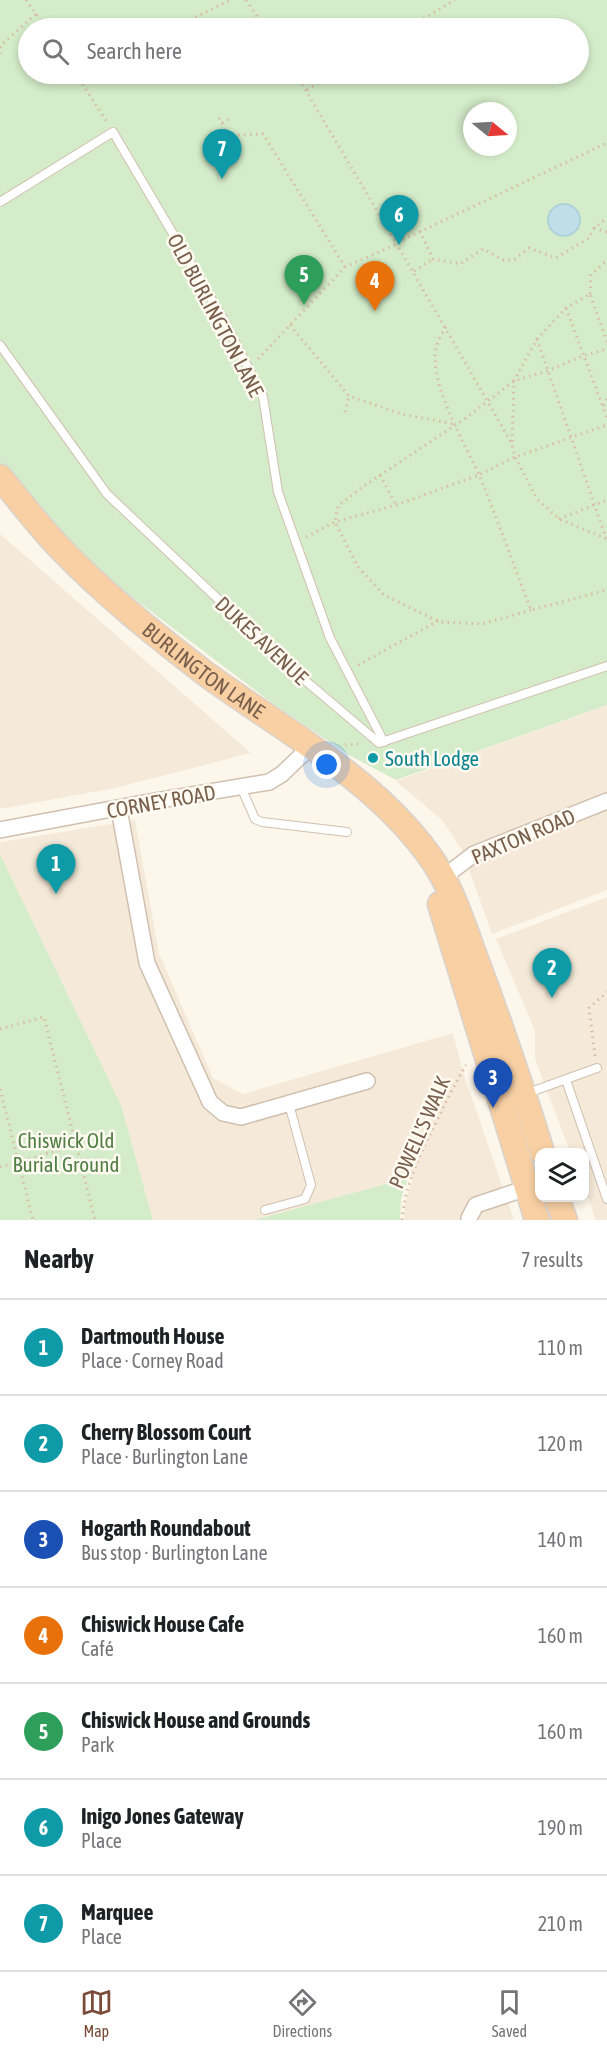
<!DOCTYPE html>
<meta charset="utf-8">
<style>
:root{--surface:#fff;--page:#f2f2f2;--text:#202124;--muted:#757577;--line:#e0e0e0;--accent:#794b38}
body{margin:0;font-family:"Asap Condensed",sans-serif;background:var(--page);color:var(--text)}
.controls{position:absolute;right:18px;bottom:18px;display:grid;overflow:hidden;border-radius:12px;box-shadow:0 3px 9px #0003}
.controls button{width:54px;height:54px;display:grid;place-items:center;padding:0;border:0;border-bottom:2px solid var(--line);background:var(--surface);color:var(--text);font:30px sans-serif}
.compass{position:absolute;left:463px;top:102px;width:54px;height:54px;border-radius:50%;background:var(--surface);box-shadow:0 3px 9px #0003;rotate:108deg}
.you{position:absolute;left:327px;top:765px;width:21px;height:21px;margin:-15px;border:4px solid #fff;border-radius:50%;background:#1a73e8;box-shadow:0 0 0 9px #1a73e833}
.badge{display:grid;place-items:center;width:39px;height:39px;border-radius:50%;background:var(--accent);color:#fff;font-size:20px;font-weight:700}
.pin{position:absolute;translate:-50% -50px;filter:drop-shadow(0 2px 3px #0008)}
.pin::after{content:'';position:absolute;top:32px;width:21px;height:18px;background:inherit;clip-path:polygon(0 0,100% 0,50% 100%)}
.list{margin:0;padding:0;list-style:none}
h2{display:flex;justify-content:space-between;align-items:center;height:78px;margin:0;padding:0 24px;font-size:26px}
h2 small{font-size:20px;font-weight:400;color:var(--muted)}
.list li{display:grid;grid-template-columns:39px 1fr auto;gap:18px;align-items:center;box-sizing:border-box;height:96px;padding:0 24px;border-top:2px solid var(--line)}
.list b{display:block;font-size:22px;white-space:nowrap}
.list p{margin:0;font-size:20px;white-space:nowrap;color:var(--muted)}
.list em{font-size:20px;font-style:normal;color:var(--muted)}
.icon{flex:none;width:33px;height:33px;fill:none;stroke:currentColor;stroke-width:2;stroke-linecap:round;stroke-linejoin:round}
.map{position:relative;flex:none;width:607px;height:1220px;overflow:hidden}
.search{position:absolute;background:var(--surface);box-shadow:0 3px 9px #0003;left:18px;right:18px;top:18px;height:66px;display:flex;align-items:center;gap:15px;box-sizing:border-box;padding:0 21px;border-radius:33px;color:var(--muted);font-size:22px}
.sheet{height:750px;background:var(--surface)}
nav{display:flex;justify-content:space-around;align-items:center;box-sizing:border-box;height:84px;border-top:2px solid var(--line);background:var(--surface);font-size:16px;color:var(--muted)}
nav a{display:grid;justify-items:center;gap:3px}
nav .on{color:var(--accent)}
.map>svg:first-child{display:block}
.residential{fill:#f5ead9}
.green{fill:#d4ecc9;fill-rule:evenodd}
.water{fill:#bfdee8;stroke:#a5cdd9;stroke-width:1.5}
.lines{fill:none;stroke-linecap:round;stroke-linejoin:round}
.service-casing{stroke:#d0c0b0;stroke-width:10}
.minor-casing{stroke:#d0c0b0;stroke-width:18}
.trunk-casing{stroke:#d9d2cd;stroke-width:27}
.path{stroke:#d8bda5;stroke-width:3;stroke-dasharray:1.5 4.5;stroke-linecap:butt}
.service{stroke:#fff;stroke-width:8}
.minor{stroke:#fff;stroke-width:15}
.trunk{stroke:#f8d0a4;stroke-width:24}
.culture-dot{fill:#0f9aa8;stroke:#fffbf2;stroke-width:2}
.labels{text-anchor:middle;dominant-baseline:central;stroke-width:5;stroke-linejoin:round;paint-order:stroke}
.street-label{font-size:21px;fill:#79604d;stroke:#fffbf2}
.culture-label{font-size:21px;fill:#0d838f;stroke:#fffbf2;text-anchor:start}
.park-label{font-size:21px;fill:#517f44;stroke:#fffbf2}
</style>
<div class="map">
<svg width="607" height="1220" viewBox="0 0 607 1220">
<rect width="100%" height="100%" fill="#fdf7eb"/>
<g class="residential">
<polygon points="0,534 251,753 115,788 0,809"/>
<polygon points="607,705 607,890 492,934 462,850 442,820 396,781"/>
<polygon points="135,820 159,953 213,1078 243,1094 453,1033 464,1075 514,1220 404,1220 405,1203 413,1179 408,1178 254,1220 153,1220 121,1105 0,854 0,842"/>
<polygon points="607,897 607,1220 596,1220 585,1190 584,1152 570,1152 535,1059 535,1031 496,939"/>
</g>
<g class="green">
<path d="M0,0h607v705l-211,75 -47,-25 -74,-50 -183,-138 -92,-104zM28,28h550v46h-550zM472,111h36v36h-36z"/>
<polygon points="0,854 121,1105 153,1220 0,1220"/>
<polygon points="408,1178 401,1199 400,1220 254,1220"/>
</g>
<circle class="water" cx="564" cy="220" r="16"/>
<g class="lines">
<defs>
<g id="service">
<polyline points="0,202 113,132 225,322 263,397 278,492 330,638 384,742"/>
<polyline points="0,345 107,494 294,671 379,743 607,666"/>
<polyline points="241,787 255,819 262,822 347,832"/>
<polyline points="566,1080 607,1199"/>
<polyline points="525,1094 597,1068"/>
<polyline points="265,1210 305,1199 311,1185 289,1104"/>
</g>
<g id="minor">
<polyline points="119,809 147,963 210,1102 223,1113 241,1117 367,1081"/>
<polyline points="0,830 149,802 269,782 282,774 310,747"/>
<polyline points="445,880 453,870 474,854 607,801"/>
<polyline points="469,1220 469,1218 476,1205 527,1188"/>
</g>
<g id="trunk">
<path id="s1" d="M0,477c19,23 38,48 59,70 45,47 95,87 147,127 78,57 175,108 229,190 19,29 29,63 41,95 24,64 46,129 66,193"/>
<polyline points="440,904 537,1220"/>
<polyline points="557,1198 565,1220"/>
</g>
</defs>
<use href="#service" class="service-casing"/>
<use href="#minor" class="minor-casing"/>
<use href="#trunk" class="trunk-casing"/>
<g class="path">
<polyline points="26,0 46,28"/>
<polyline points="246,0 265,28"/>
<polyline points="182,28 184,23 230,0"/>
<polyline points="408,28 455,0"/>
<polyline points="0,54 1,45 36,14"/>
<polyline points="76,74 107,122"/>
<polyline points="296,74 396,243 607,143"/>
<polyline points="307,90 333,74"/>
<polyline points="219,118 225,129"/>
<polyline points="222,123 229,119"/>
<polyline points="208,136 263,134 345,267"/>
<polyline points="594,228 607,232"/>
<polyline points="420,231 433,259 460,264 483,249 504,260 514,260 529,248 556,258 589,238 594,228 607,218"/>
<polyline points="399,248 512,444"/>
<polyline points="414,271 433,259"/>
<polyline points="590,294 591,275 607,260"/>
<polyline points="566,308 603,407"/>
<polyline points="290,325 349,396 402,414 454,424"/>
<path d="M446,327c-6,9 -11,20 -11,30 0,38 30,86 45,120 18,44 34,89 51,133l76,-20"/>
<polyline points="537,339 606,538"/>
<polyline points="607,342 590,294 566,308 537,339 514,381 512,444 515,457 537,499 559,519 607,539"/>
<polyline points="258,359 345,267 397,244"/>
<polyline points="607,399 603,407 607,418"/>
<polyline points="345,412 349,396"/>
<polyline points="380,475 396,505"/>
<polyline points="559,519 607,500"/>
<polyline points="306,537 335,522 396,505 479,475 515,457 607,425"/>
<polyline points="531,610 482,624 440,622 384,595 358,567 335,522 338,506 361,488 466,418 514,381 547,371 583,356 607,349"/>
<polyline points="358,665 438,621"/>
<polyline points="345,745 359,744"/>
<polyline points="0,1029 44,1017 95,1220"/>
<polyline points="595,1056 589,1008 607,992"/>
<polyline points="0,1089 33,1220"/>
<polyline points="0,1167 76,1145"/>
<path d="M402,1220c3,-35 18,-66 34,-97 9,-20 19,-39 30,-58"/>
</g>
<use href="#service" class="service"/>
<use href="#minor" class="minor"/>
<use href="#trunk" class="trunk"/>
</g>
<circle class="culture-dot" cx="373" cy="758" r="6"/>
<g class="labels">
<g class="street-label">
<text transform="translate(216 315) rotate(62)">OLD BURLINGTON LANE</text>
<text transform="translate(262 640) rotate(43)">DUKES AVENUE</text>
<text stroke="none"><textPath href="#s1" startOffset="282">BURLINGTON LANE</textPath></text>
<text transform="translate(161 801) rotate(-10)">CORNEY ROAD</text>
<text transform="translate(523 836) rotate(-23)">PAXTON ROAD</text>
<text transform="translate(419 1132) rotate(-66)">POWELL'S WALK</text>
</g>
<g class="culture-label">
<text x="385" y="758">South Lodge</text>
</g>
<g class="park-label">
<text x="66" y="1140">Chiswick Old<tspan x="66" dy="24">Burial Ground</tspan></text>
</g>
</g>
</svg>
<div class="controls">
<button><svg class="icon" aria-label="layers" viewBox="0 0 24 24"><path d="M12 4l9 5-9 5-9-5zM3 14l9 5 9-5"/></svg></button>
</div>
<svg class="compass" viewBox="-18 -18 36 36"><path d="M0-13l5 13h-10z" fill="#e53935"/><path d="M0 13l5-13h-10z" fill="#757577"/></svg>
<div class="you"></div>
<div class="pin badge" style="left:56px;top:894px;background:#0f9aa8">1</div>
<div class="pin badge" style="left:552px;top:998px;background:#0f9aa8">2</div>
<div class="pin badge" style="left:493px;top:1108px;background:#1a4fb4">3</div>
<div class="pin badge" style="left:375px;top:311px;background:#e8710a">4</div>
<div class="pin badge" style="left:304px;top:305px;background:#2e9e5b">5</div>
<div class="pin badge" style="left:399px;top:245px;background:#0f9aa8">6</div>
<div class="pin badge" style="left:222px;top:179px;background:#0f9aa8">7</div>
<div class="search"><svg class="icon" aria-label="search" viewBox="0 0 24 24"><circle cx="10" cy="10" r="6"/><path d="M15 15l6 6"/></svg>Search here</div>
</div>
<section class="sheet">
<h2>Nearby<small>7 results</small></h2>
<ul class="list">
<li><span class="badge" style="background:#0f9aa8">1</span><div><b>Dartmouth House</b><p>Place · Corney Road</p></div><em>110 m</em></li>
<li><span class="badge" style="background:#0f9aa8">2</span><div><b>Cherry Blossom Court</b><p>Place · Burlington Lane</p></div><em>120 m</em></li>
<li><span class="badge" style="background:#1a4fb4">3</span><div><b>Hogarth Roundabout</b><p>Bus stop · Burlington Lane</p></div><em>140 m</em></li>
<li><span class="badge" style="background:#e8710a">4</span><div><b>Chiswick House Cafe</b><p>Café</p></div><em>160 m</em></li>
<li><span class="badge" style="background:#2e9e5b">5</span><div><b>Chiswick House and Grounds</b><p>Park</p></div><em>160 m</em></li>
<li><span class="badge" style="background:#0f9aa8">6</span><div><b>Inigo Jones Gateway</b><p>Place</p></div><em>190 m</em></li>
<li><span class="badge" style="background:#0f9aa8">7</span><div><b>Marquee</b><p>Place</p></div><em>210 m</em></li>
</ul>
</section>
<nav>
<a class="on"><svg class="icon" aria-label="map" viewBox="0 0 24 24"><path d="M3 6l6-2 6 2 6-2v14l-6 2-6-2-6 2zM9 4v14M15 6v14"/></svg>Map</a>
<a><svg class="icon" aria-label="directions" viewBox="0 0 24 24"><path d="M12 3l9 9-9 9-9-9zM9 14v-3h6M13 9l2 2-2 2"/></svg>Directions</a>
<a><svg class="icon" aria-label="saved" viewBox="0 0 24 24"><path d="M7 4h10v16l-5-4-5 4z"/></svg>Saved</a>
</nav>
